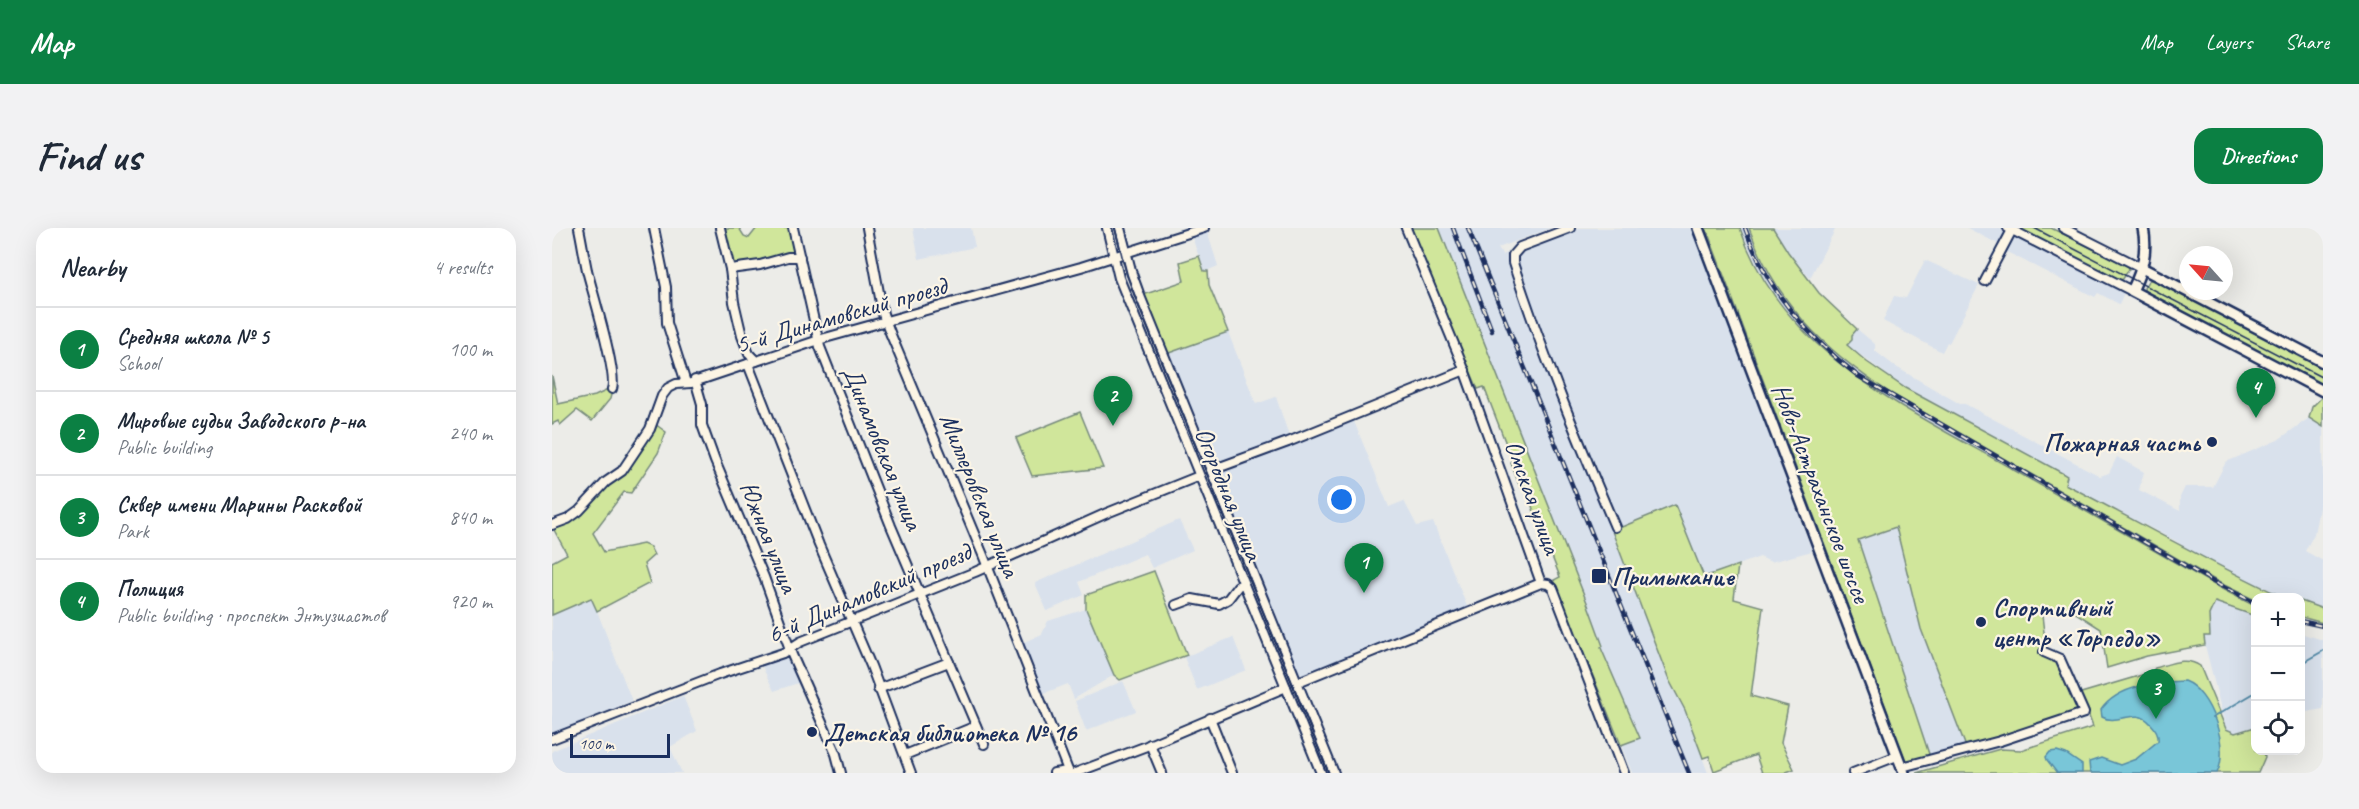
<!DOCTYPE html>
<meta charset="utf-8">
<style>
:root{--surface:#fff;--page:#f2f2f3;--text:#1f2937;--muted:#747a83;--line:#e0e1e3;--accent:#0b8043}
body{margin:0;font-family:Caveat,sans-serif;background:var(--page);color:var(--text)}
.controls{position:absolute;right:18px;bottom:18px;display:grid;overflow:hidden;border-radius:12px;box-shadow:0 6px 24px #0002}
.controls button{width:54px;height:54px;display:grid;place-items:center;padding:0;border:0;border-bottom:2px solid var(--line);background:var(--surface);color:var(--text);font:30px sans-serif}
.compass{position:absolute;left:1627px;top:18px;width:54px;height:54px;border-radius:50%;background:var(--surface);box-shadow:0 6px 24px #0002;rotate:297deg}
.scale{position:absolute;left:18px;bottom:15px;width:100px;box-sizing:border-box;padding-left:6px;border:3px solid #1b2f5e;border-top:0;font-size:16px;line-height:21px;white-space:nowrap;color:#1b2f5e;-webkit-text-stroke:4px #fcf5e5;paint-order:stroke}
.you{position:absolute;left:790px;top:272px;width:21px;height:21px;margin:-15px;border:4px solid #fff;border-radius:50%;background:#1a73e8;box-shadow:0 0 0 9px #1a73e833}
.badge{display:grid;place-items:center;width:39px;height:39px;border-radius:50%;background:var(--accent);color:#fff;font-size:20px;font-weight:700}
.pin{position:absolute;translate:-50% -50px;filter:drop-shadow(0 2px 3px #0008)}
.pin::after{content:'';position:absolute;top:32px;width:21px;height:18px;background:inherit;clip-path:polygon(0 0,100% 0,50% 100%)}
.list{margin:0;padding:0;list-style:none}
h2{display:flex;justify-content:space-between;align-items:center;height:78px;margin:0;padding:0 24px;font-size:26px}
h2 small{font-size:20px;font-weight:400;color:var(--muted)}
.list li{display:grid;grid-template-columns:39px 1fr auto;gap:18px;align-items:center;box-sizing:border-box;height:84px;padding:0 24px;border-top:2px solid var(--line)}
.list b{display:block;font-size:22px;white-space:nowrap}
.list p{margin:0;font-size:20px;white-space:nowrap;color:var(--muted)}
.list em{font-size:20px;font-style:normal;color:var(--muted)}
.icon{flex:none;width:33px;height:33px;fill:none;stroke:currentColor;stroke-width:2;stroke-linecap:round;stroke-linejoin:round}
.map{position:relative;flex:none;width:1771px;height:545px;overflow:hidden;border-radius:18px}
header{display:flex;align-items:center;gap:36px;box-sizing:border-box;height:84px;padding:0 30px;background:var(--accent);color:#fff}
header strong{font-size:28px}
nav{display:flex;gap:33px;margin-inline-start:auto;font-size:21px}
.intro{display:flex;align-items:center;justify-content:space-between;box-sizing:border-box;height:144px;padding:0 36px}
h1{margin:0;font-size:42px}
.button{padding:15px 27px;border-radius:18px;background:var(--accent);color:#fff;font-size:21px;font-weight:700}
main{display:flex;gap:36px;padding:0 36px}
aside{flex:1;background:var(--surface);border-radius:18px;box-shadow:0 6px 24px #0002}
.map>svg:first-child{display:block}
.built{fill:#d9e1ec}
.green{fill:#d0e69b;stroke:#768a7c;stroke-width:1.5}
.water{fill:#79c6d8;stroke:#538aa7;stroke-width:1.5}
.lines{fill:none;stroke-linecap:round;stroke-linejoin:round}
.stream{stroke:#538aa7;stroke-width:2}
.minor-casing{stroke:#1b2f5e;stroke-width:12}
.major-casing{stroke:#1b2f5e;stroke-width:14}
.minor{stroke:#fcf5e5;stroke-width:8}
.major{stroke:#fcf5e5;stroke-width:9}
.tram{stroke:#1b2f5e;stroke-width:1.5}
.rail-casing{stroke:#1b2f5e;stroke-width:4.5}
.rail{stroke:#fcf5e5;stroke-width:2;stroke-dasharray:7;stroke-linecap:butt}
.poi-dot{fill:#1b2f5e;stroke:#fcf5e5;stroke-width:2}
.labels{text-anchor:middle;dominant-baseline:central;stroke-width:4.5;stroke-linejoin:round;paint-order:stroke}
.street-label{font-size:26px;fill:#1b2f5e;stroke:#fcf5e5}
.poi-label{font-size:26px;font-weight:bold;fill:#1b2f5e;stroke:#fcf5e5;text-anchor:start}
</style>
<header>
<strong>Map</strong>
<nav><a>Map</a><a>Layers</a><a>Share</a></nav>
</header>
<div class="intro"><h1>Find us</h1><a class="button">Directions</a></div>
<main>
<aside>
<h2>Nearby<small>4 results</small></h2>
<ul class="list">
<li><span class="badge">1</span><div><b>Средняя школа № 5</b><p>School</p></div><em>100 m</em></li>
<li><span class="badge">2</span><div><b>Мировые судьи Заводского р-на</b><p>Public building</p></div><em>240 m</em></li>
<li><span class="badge">3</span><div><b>Сквер имени Марины Расковой</b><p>Park</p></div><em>840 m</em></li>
<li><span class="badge">4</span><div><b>Полиция</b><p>Public building · проспект Энтузиастов</p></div><em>920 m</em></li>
</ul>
</aside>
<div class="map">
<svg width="1771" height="545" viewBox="0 0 1771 545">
<rect width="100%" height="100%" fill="#ecece8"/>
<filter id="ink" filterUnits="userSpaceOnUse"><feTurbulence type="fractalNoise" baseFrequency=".0167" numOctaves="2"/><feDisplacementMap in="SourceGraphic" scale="12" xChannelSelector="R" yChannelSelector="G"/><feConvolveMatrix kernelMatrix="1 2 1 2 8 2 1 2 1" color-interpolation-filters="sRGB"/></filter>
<g filter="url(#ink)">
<g class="built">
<polygon points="361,0 419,0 423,19 367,31"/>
<polygon points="887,0 999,0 946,20 950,27 1022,0 1141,0 1260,323 1219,334 1208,329 1152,349 1060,303 1116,450 1133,482 1156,545 1080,545 1069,517 1088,509 1048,419 1051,418 1036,377"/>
<polygon points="1188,0 1197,0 1213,39 1230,68 1253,97 1308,145 1338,165 1668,355 1703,372 1703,378 1666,359 1368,189 1305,150 1278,129 1249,102 1225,72 1207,42"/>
<polygon points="1221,0 1284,0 1258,50 1236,24"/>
<polygon points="1415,0 1447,0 1572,65 1567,76 1546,65 1543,69 1453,23 1454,20"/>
<polygon points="655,3 666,38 652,44 640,9"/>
<polygon points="1373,32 1427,57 1397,115 1395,114 1390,124 1331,93 1342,68 1354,70"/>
<polygon points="1305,101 1323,116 1323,123 1344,139 1408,176 1413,176 1548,248 1557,245 1565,229 1592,244 1587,262 1628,283 1628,269 1633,259 1661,259 1674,234 1726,212 1757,190 1771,199 1771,260 1762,306 1753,323 1771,333 1771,381 1749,373 1748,370 1731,369 1645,327 1622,312 1513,256 1514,253 1510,245 1353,160 1295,117 1300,112 1300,107"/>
<polygon points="676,104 704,176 724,169 738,211 663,235 614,126"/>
<polygon points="801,191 837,279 852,273 865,298 881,294 916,381 751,447 746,443 666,247 666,243"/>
<polygon points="627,292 641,322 600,340 593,326 527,354 532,367 495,383 483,355"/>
<polygon points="1344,299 1369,401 1414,519 1378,529 1306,312"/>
<polygon points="40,370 80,473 0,506 0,387"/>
<polygon points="1663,374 1703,388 1703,499 1683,505 1674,501 1653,417 1652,408 1658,407 1657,387"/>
<polygon points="534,381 562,447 522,471 516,456 490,466 470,415 490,406 496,393"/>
<polygon points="1748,405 1771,412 1771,481 1749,485"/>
<polygon points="681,409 694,442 645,462 632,429"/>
<polygon points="235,429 246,455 222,463 210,438"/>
<polygon points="571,453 584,483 534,503 523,473"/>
<polygon points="131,468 145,503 118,519 130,545 0,545 0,523"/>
</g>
<g class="green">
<polygon points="170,0 187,0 192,8 197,10 205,0 239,0 244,26 208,36 180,37"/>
<polygon points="857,0 887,0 1036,377 1051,418 1049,420 1088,510 1069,517 1002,352 1008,349 972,258 968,259 959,235 961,234 932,159 926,161"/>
<path d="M1154,0h34c41,125 167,181 272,241 69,39 137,79 206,118l37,19v10l-40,-14 -6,13 1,21h-6l1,9 -58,11 -40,12 -6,-39 -25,-16 -35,-6 5,42 18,9 17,35 71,-21 3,-4c15,-4 31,-12 45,-2l26,63 9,4 20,-6 1,23 8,1 1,6 -7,16h-342l84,-24 21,1 72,-23 -6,-16 -121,36 -45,-118 -25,-102 -38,13 72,217 -18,5 -7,-3z"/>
<path d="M1197,0h24l15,24 31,41 38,36 -5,6v5l-5,5 20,17 38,26 157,85 5,3 -2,8c74,38 143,78 218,113l-27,1 -1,2 -35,-17 -330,-190c-66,-43 -114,-90 -141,-165z"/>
<polygon points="1466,0 1499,0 1576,38 1577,41 1571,51 1568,52"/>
<polygon points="647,28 652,43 656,43 657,57 676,104 614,126 591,67 632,53 628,34"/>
<polygon points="1600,51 1771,140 1771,158 1593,65 1592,60 1596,53"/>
<polygon points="0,148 6,176 43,168 58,161 60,163 58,171 40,193 25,182 8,197 6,193 0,196"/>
<polygon points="1771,168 1771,199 1757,190 1760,179"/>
<polygon points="528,184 551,240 480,248 464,210"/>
<polygon points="103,196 114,204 106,225 79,265 72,264 41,305 52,324 91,316 98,319 102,327 92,336 98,355 45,383 39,370 0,387 0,334 15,326 1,300 28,285 71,244"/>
<polygon points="1123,277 1152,349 1186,337 1182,371 1211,379 1199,468 1236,478 1229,515 1242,541 1232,545 1210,545 1204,527 1162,543 1157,528 1151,530 1133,482 1116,450 1060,303"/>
<polygon points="602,343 635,427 568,452 562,447 534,381 534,367"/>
<polygon points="1749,373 1771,381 1771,395 1749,389"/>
</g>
<g class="water">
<path d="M1632,453c27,10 46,67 33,92h-127l-1,-11 12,-4 19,7 16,-6 22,-18c1,-7 -2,-12 -7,-17 -15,-18 -33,2 -49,-7l-1,-7c17,-25 56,-28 83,-29z"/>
<polygon points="1505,523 1514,526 1530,537 1530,545 1505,545 1495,532 1494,529 1498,524"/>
</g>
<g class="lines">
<g class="stream">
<polyline points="1748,436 1771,423"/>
<polyline points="1660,490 1704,464"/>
</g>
<defs>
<g id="minor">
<path d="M27,0c3,14 5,28 8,42 5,21 31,104 25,119"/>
<polyline points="102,0 114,59 115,95 134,155"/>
<polyline points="168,0 178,41 182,74 190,108 197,126 204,133"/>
<polyline points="241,0 268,119 339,298 432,516"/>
<polyline points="315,0 331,86 339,107 431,327 517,545"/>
<polyline points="555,0 567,50 769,545"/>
<polyline points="568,0 580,46 588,68 782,545"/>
<polyline points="854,0 909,133 989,355 996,356 1001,360 1072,545"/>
<path d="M1018,0l-50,19 -7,8v8c29,90 65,177 102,264"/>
<polyline points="1456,0 1580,63"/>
<polyline points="1511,0 1590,40"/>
<polyline points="178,41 208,37 236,29 248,29"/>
<polyline points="1433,53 1460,2"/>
<polyline points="196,136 267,317 319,438 359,545"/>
<polyline points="143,152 150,176 150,197 163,233 212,349 240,427 284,526 289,545"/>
<polyline points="660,242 736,214 913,142"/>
<polyline points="0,297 16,291 27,283 54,254 70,243 98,201 110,168 116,160 124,156 139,155 273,110 529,39 652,0"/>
<polyline points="624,377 640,371 667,376 676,371 686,358 691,356"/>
<polyline points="746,454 989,355"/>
<polyline points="326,461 397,434"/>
<polyline points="658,490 680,545"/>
<polyline points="0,511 168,446 231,425 248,414 423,344 555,285 647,248"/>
<polyline points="598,516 610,545"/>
<polyline points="353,527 424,498"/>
<polyline points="1350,539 1448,513 1532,485 1508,431 1492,424"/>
<polyline points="502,545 516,543"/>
<polyline points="523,545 592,519 734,459"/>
<polyline points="1301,545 1345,528"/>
</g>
<g id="major">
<polyline points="1146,0 1352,545"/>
<path d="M1591,0c5,24 -1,42 -11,63l191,100"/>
<polyline points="1590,40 1771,134"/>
</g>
</defs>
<use href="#minor" class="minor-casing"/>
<use href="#major" class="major-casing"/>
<use href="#minor" class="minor"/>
<use href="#major" class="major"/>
<g class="tram">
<polyline points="563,0 575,48 777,545"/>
<polyline points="1482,0 1771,150"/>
</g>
<defs>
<g id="rail">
<polyline points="901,0 940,103"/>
<polyline points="916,0 1137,545"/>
<path d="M1193,0c22,62 62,108 113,148l359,208 39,19"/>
<polyline points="1748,393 1771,398"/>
</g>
</defs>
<use href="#rail" class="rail-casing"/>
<use href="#rail" class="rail"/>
</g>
</g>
<g class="poi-dot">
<circle cx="1660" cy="214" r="6"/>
<rect x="1039" y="340" width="16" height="16" rx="3"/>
<circle cx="1429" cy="394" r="6"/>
<circle cx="260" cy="504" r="6"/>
</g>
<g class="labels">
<g class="street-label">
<text transform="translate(289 87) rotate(-16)">5-й Динамовский проезд</text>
<text transform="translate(331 220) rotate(68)">Динамовская улица</text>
<text transform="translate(1269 265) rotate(69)">Ново-Астраханское шоссе</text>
<text transform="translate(677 266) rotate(68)">Огородная улица</text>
<text transform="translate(428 267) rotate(68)">Миллеровская улица</text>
<text transform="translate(981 269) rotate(70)">Омская улица</text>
<text transform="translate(217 309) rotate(68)">Южная улица</text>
<text transform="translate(317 365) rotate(-23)">6-й Динамовский проезд</text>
</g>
<g class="poi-label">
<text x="1648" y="214" text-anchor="end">Пожарная часть</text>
<text x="1060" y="348">Примыкание</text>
<text x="1441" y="379">Спортивный<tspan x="1441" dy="30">центр «Торпедо»</tspan></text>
<text x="272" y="504">Детская библиотека № 16</text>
</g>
</g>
</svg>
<div class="controls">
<button>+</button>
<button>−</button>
<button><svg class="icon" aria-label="locate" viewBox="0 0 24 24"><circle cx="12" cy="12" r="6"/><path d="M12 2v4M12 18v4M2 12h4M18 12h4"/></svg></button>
</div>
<svg class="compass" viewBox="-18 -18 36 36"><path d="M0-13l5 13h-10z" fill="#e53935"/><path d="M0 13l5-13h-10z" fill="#747a83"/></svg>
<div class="scale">100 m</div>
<div class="you"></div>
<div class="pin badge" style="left:812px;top:365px">1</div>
<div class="pin badge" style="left:561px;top:198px">2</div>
<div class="pin badge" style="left:1604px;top:491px">3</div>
<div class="pin badge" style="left:1704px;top:190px">4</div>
</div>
</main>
